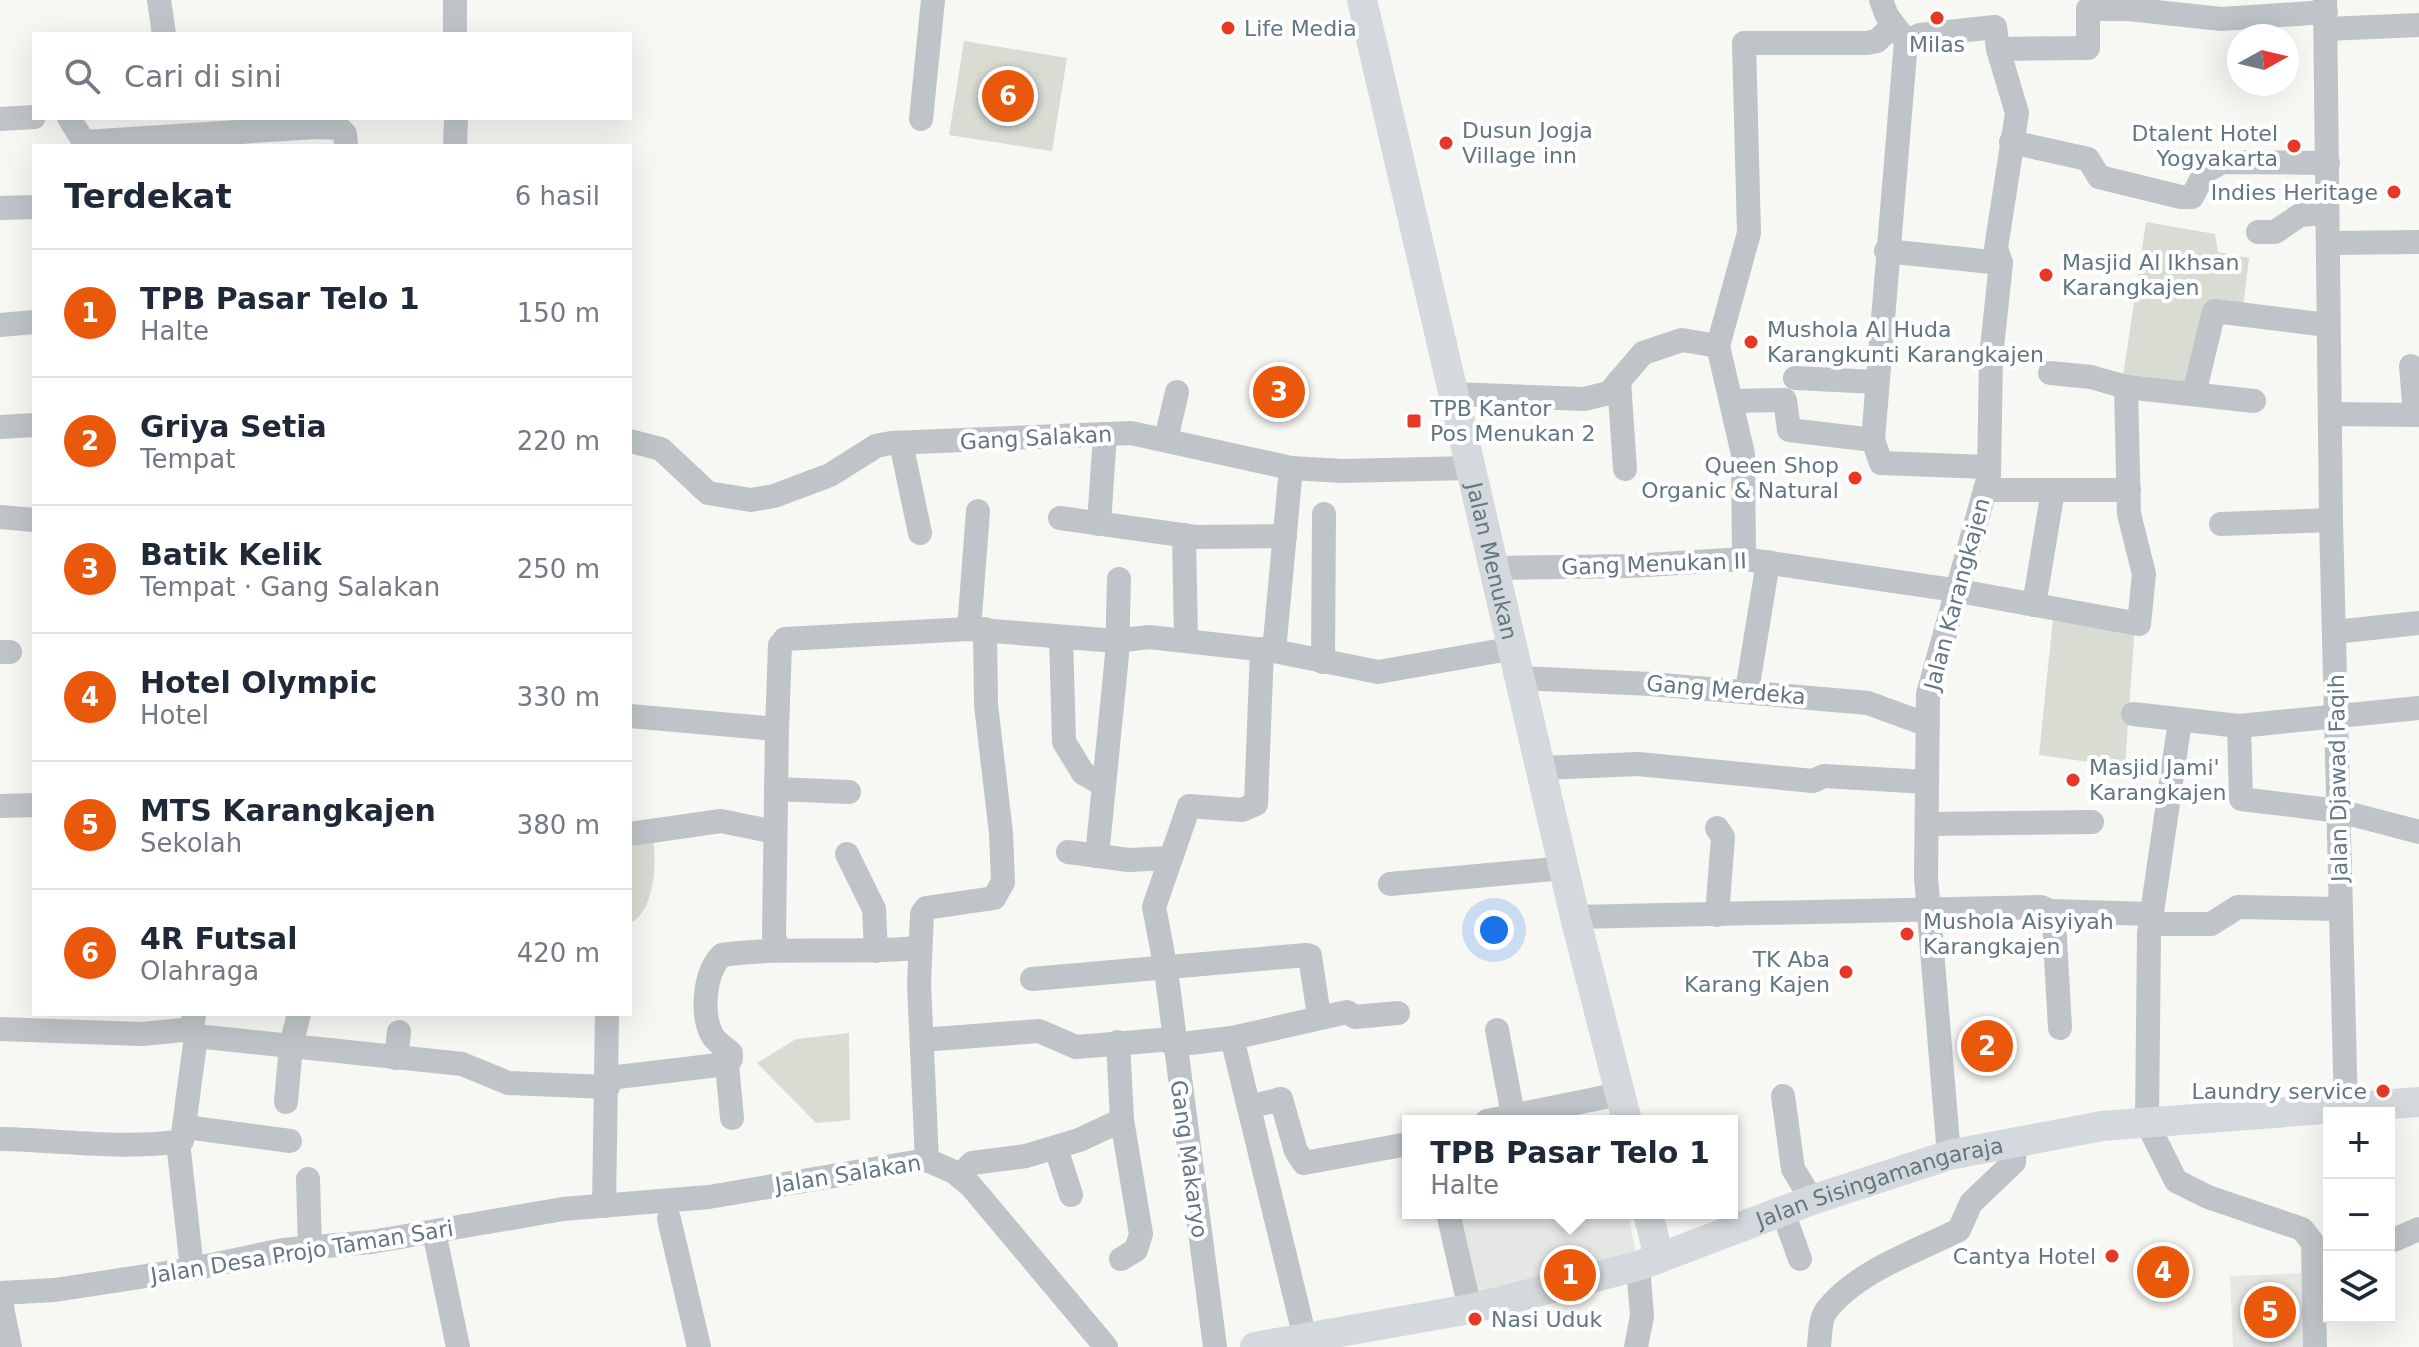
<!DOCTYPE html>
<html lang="id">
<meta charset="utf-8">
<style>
:root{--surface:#fff;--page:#f2f2f3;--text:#1f2937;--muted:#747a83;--line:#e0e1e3;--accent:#ea580c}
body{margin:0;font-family:"DejaVu Sans",sans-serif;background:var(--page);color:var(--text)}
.controls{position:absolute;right:24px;bottom:24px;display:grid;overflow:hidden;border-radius:0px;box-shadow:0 8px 32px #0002}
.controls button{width:72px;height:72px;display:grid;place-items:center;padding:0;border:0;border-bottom:2px solid var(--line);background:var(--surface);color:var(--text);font:40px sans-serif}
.compass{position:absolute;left:2227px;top:24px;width:72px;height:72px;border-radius:50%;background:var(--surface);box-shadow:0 8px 32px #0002;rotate:82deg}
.you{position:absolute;left:1494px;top:930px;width:28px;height:28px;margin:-20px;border:6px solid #fff;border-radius:50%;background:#1a73e8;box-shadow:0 0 0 12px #1a73e833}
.badge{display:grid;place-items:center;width:52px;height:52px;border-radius:50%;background:var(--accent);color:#fff;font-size:26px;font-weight:700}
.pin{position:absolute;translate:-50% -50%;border:4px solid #fff;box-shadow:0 2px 8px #0006}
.popup{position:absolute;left:1402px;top:1115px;width:336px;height:104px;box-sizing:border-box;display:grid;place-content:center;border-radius:0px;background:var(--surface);filter:drop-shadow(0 2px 6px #0005);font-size:26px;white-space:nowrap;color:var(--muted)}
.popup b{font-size:30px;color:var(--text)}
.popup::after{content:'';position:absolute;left:50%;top:100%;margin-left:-16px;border:16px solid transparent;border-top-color:var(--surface)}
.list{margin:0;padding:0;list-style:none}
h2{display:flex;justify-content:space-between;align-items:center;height:104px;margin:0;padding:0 32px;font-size:34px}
h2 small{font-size:26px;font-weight:400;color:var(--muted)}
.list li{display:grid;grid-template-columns:52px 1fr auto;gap:24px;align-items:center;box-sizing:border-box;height:128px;padding:0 32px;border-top:2px solid var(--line)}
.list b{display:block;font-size:30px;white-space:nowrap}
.list p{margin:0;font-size:26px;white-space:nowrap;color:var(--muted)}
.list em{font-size:26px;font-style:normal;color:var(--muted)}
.icon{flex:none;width:44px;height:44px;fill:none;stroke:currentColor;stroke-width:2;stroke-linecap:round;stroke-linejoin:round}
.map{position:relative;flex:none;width:2419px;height:1347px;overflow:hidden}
.search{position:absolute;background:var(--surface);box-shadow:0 8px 32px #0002;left:32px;top:32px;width:600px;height:88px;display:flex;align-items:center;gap:20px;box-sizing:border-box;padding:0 28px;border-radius:0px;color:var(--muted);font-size:30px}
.panel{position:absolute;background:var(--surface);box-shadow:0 8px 32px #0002;left:32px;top:144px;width:600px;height:872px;border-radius:0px}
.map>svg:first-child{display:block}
.built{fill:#e5e7e5}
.green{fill:#d8dcd3}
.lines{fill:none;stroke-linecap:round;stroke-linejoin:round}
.minor{stroke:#bec4c7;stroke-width:24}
.major{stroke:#d3d9dc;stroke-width:30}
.poi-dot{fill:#e73725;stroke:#fff;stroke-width:3}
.labels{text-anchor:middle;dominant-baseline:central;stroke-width:8;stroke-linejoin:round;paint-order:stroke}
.poi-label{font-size:22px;fill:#627780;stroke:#fff;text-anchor:start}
.street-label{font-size:22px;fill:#627780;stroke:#fff}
</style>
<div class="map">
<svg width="2419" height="1347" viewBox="0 0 2419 1347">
<rect width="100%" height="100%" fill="#f7f7f4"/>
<g class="built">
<polygon points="1454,1213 1628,1213 1637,1257 1476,1293"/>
<polygon points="2306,1273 2310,1347 2233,1347 2230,1276"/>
</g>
<g class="green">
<polygon points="964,41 1067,58 1052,151 949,135"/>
<polygon points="2146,222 2215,234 2218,252 2249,258 2243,308 2210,305 2194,392 2122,383"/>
<polygon points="2054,609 2135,624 2125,767 2039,755"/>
<path d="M653,841c4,22 1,72 -23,82v-79z"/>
<polygon points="849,1033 850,1120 816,1123 757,1063 796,1039"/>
</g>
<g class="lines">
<g class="minor">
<polyline points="159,0 164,34"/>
<polyline points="455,0 455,34"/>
<polyline points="1881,0 1887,16 1906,41 1873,440 1881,463 1987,467"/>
<polyline points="2325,0 2331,520 2346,1110"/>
<polyline points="2327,29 2419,25"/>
<polyline points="1906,41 1920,35 1995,27 1998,49 2088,48 2088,9 2129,9 2221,19 2326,12"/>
<polyline points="69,118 84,142 316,127 339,128 345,134 346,146"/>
<polyline points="0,119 34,117"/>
<polyline points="921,119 933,0"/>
<polyline points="2011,142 2088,159 2099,177 2181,197 2192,197 2205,172 2222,162 2328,163"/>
<polyline points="455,146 456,118"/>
<polyline points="0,208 34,207"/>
<polyline points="2258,232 2275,232 2300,215 2327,213"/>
<polyline points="2328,243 2419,242"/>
<polyline points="1886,251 2001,263"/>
<polyline points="0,325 34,322"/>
<polyline points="1718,346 1749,233 1744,43 1867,43 1877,41 1893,25"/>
<polyline points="2411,366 2415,415"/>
<polyline points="2050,373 2091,377 2126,387 2254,401"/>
<polyline points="1795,378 1876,382"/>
<polyline points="1619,381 1625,469"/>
<polyline points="1454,394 1584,399 1609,393 1643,353 1682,340 1718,346 1743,454 1744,559"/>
<polyline points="2194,394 2214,311 2327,325"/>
<polyline points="1731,401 1785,400 1789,430 1873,440"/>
<polyline points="2330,414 2419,415"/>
<polyline points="0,427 34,425"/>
<polyline points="1166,439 1177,392"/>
<polyline points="630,441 661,449 708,493 751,500 774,496 830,475 876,446 891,443 1131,433 1291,468 1343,471 1470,468"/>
<polyline points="901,443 920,533"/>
<polyline points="1985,490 2129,490"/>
<polyline points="0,517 34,520"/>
<polyline points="1060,518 1196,537 1285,536"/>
<polyline points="1099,524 1105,434"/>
<polyline points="2221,524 2331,520"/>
<polyline points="1184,535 1186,640"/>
<polyline points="1495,568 1630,566 1744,559 1954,590 2139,624 2144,574 2129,514 2126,387"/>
<polyline points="2034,605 2053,490"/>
<polyline points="969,629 978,511"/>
<polyline points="2334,632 2419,623"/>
<polyline points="1061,637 1064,742 1083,773 1104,785"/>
<polyline points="1274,651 1291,468"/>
<polyline points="0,652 10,652"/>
<polyline points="1323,662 1324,514"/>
<polyline points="1520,678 1651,684 1868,703 1928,725"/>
<polyline points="1747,691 1768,562"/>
<polyline points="2133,714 2239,726 2419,708"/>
<polyline points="630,716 777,729 780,645 785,639 969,629 1116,641 1149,637 1274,651 1378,672 1515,648"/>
<polyline points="2180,721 2149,933 2147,1123 2176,1181 2208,1197 2302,1229 2313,1243 2315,1347"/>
<polyline points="2239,726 2241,799 2339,811 2419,832"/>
<polyline points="777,729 774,936 778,949"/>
<polyline points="1542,768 1638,764 1813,781 1824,776 1927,782"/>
<polyline points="776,789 849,792"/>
<polyline points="0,806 34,805"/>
<polyline points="1927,824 2092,822"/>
<polyline points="630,834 721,821 775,832"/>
<polyline points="1068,852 1129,860 1170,858"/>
<polyline points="847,854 874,909 876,951"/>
<polyline points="1097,856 1117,655 1119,579"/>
<polyline points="1390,884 1565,868"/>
<polyline points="2050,911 2151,914"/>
<polyline points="1717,915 1723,837 1717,828"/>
<polyline points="1575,917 2041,907 2050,911 2054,921 2060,1028"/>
<polyline points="2150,924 2211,924 2238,907 2341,909"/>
<polyline points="1032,979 1306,955 1310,956 1319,1016"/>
<polyline points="194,1014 192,1029 196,1036 462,1064 508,1083 608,1087"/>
<polyline points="0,1029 142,1034 192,1029"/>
<polyline points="1497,1030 1513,1115"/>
<polyline points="1232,1038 1305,1338"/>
<polyline points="922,1040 1039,1031 1076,1047 1173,1039"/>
<polyline points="1118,1042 1122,1120 1141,1234 1136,1250 1121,1259"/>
<polyline points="1173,1045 1232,1038 1347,1012 1355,1017 1398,1013"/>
<polyline points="396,1058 399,1032"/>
<polyline points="727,1064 732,1118"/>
<path d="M609,1078l118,-14 4,-5v-6c-7,-6 -14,-10 -19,-18 -11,-21 -8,-63 10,-80 65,-9 131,-1 197,-7"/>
<polyline points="1783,1096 1793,1169 1812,1200"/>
<polyline points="286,1102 291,1045 299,1014"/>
<polyline points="1249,1107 1281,1099 1296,1151 1304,1163 1408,1144"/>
<polyline points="1487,1121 1620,1094"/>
<polyline points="186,1127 290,1141"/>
<path d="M0,1139c62,1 121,11 182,2l14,-105"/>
<polyline points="178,1142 192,1269"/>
<polyline points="1056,1148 1071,1195"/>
<polyline points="1949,1155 1926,878 1928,694 1989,476 1991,357 2001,263 1996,248 2017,113 1998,49"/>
<polyline points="927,1160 919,984 922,914 926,908 994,898 1003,882 1001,833 986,705 985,629"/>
<polyline points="960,1176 972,1163 1026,1156 1079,1140 1122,1120"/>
<polyline points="308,1179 310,1248"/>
<polyline points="604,1206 607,1014"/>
<polyline points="1783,1212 1800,1259"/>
<polyline points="1448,1213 1470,1309"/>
<polyline points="669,1219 699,1347"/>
<polyline points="434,1232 458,1347"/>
<polyline points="2389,1242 2419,1229"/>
<polyline points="0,1293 55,1290 192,1269 283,1250 371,1242 563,1209 709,1197 927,1160 954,1172 971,1186 1106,1347"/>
<polyline points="0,1297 10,1347"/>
<polyline points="1215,1347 1166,970 1154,907 1189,806 1242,810 1256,804 1262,649"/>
<polyline points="1636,1347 1642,1316 1638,1266"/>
<path d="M1819,1347c1,-10 1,-28 7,-36 29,-39 91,-60 133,-81l12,-27 43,-41 1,-19"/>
</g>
<g class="major">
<path id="s1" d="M1362,0l213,917 52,204"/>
<polyline points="1648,1213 1659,1258"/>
<path id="s2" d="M1255,1347l215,-38 168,-43 174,-66 137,-45 153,-29 317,-24"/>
</g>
</g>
<g class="poi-dot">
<circle cx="1937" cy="18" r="8"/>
<circle cx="1228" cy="28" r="8"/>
<circle cx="1446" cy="143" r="8"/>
<circle cx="2294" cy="146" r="8"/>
<circle cx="2394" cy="192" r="8"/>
<circle cx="2046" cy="275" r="8"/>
<circle cx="1751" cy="342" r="8"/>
<rect x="1406" y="413" width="16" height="16" rx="4"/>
<circle cx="1855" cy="478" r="8"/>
<circle cx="2073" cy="780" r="8"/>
<circle cx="1907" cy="934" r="8"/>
<circle cx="1846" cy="972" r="8"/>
<circle cx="2383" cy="1091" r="8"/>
<circle cx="2112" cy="1256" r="8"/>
<circle cx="1475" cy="1319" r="8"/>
</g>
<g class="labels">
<g class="poi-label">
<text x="1244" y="28">Life Media</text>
<text x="1937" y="44" text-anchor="middle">Milas</text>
<text x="1462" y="130">Dusun Jogja<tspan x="1462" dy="25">Village inn</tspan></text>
<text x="2278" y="133" text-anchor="end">Dtalent Hotel<tspan x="2278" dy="25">Yogyakarta</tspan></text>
<text x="2378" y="192" text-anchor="end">Indies Heritage</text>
<text x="2062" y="262">Masjid Al Ikhsan<tspan x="2062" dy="25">Karangkajen</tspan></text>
<text x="1767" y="329">Mushola Al Huda<tspan x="1767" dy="25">Karangkunti Karangkajen</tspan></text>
<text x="1430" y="408">TPB Kantor<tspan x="1430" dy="25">Pos Menukan 2</tspan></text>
<text x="1839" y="465" text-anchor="end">Queen Shop<tspan x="1839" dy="25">Organic &amp; Natural</tspan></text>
<text x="2089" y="767">Masjid Jami'<tspan x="2089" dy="25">Karangkajen</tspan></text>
<text x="1923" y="921">Mushola Aisyiyah<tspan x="1923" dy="25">Karangkajen</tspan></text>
<text x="1830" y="959" text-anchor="end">TK Aba<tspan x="1830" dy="25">Karang Kajen</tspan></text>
<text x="2367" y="1091" text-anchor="end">Laundry service</text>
<text x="2096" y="1256" text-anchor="end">Cantya Hotel</text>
<text x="1491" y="1319">Nasi Uduk</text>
</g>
<g class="street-label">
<text transform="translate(1036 438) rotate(-3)">Gang Salakan</text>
<text stroke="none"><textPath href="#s1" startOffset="576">Jalan Menukan</textPath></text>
<text transform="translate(1654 564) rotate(-2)">Gang Menukan II</text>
<text transform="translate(1957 594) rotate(-75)">Jalan Karangkajen</text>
<text transform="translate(1726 690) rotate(5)">Gang Merdeka</text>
<text transform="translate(2338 778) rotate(-91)">Jalan Djawad Faqih</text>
<text transform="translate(1189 1159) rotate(82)">Gang Makaryo</text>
<text transform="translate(848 1174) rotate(-9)">Jalan Salakan</text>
<text stroke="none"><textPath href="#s2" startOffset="648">Jalan Sisingamangaraja</textPath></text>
<text transform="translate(302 1252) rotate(-9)">Jalan Desa Projo Taman Sari</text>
</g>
</g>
</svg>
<div class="controls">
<button>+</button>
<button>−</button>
<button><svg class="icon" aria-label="layers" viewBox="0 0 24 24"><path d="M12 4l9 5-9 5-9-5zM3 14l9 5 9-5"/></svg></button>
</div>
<svg class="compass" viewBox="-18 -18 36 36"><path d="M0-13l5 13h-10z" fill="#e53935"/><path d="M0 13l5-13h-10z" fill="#747a83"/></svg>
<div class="you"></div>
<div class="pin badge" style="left:1570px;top:1275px">1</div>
<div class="popup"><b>TPB Pasar Telo 1</b>Halte</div>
<div class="pin badge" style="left:1987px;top:1046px">2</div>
<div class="pin badge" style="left:1279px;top:392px">3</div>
<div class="pin badge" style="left:2163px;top:1272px">4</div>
<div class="pin badge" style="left:2270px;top:1312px">5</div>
<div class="pin badge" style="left:1008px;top:96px">6</div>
<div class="search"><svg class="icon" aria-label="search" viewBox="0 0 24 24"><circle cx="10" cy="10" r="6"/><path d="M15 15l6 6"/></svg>Cari di sini</div>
<section class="panel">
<h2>Terdekat<small>6 hasil</small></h2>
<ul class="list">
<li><span class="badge">1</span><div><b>TPB Pasar Telo 1</b><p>Halte</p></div><em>150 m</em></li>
<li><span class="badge">2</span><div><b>Griya Setia</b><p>Tempat</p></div><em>220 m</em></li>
<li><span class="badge">3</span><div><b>Batik Kelik</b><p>Tempat · Gang Salakan</p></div><em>250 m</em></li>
<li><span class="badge">4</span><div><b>Hotel Olympic</b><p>Hotel</p></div><em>330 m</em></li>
<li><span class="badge">5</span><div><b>MTS Karangkajen</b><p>Sekolah</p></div><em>380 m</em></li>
<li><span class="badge">6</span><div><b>4R Futsal</b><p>Olahraga</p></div><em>420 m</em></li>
</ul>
</section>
</div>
